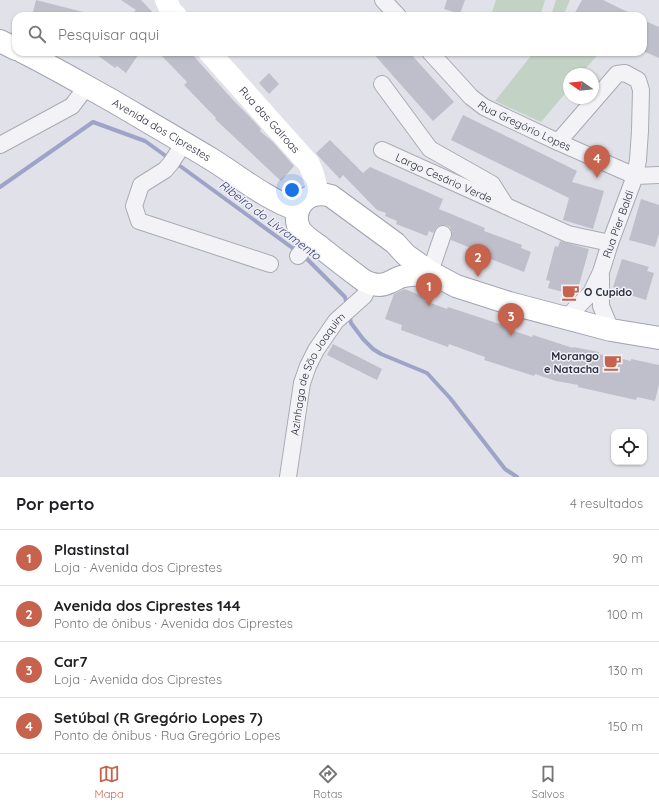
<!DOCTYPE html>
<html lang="pt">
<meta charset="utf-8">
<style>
:root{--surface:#fff;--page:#f2f2f2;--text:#202124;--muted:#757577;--line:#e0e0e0;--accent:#c7634d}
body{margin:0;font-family:Quicksand,sans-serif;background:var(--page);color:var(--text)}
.controls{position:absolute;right:12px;bottom:12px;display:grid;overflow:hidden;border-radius:8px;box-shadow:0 1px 3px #0004}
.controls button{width:36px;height:36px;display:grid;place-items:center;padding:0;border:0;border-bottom:1px solid var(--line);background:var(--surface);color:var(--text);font:20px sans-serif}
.compass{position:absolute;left:563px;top:68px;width:36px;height:36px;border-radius:50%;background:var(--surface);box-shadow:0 1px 3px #0004;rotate:284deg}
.you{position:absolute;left:292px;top:190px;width:14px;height:14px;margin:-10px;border:3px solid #fff;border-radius:50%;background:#1a73e8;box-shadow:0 0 0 6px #1a73e833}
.badge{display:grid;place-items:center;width:26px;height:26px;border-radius:50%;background:var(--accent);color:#fff;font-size:13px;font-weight:700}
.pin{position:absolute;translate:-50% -33px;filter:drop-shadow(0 1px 2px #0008)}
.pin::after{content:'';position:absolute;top:21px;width:14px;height:12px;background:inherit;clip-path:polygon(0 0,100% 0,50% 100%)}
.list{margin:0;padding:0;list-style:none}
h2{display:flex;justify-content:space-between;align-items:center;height:52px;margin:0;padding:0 16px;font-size:17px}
h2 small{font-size:13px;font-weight:400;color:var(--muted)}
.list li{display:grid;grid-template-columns:26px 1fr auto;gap:12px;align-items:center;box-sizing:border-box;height:56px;padding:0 16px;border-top:1px solid var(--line)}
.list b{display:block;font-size:15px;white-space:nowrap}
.list p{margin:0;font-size:13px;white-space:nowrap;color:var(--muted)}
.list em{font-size:13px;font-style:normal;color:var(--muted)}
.icon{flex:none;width:22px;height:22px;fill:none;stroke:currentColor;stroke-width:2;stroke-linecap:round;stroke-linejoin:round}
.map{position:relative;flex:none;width:659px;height:477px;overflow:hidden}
.search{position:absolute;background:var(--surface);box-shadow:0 1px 3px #0004;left:12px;right:12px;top:12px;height:44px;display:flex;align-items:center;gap:10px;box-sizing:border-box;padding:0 14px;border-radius:12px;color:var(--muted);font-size:15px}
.sheet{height:276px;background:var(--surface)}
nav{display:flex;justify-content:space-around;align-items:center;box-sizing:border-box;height:56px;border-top:1px solid var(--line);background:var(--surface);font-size:11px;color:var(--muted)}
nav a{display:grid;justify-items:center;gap:2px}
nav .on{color:var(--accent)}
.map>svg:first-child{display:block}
.green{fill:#c2d2c4}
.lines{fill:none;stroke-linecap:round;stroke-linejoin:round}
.stream{stroke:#9ea4c7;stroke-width:4}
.building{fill:#bebfcb}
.minor-casing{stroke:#aaaab6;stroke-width:18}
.primary-casing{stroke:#a1a2b4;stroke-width:24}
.minor{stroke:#f3f3f7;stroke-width:16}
.secondary{stroke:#fff;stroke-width:22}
.primary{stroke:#fff;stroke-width:22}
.labels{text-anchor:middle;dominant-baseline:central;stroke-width:3;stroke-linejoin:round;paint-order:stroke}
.street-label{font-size:11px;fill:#2a2b3f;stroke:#f0f1f6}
.poi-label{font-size:11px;font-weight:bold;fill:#2a2b3f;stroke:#f0f1f6;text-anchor:start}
.water-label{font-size:12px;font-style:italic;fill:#363d71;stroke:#f0f1f6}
</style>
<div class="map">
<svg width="659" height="477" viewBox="0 0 659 477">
<rect width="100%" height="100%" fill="#e1e1e9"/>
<g class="green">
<polygon points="496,0 545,0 540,16 495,16 491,15"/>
<polygon points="556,0 570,0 563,16 551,16"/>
<polygon points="534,52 600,52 581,74 569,74 569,89 541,122 495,101"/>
</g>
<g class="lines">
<g class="stream">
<polyline points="176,163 298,252"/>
<polyline points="0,187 93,122 145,141 170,159"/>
<polyline points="304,256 345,297 347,305"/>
<polyline points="349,314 351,323 363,339 373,349 381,354 427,373 450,398 505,469 517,477"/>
</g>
</g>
<g class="building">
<polygon points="36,0 83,12 83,16 32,16"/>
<polygon points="121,0 141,0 156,16 129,16 136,10"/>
<polygon points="447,0 465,0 460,14 444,9"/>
<polygon points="582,0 603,0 636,16 573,16"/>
<polygon points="643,20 659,27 659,58 643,51"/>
<polygon points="93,52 140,52 126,73 117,66 115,68"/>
<polygon points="158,52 190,52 233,100 249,116 261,129 260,131 273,142 294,166 281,181 215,119 216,118 184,85 187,82"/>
<polygon points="372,52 409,52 454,102 433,121"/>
<polygon points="269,73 279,84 269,94 259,83"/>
<polygon points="463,115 577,171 572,182 604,191 593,229 563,220 569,198 451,140"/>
<polygon points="330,140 363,173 370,167 443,199 439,209 485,228 484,231 522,245 521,248 531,252 524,272 480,255 481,252 451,240 452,232 450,227 446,225 442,225 437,227 433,233 429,231 427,236 396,224 397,221 385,216 386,213 377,210 343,175 340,179 321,159 316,153"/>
<polygon points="641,199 659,205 659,234 655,247 629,240"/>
<polygon points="560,241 589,249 578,289 564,285 563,292 548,288 550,281 546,280 555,246 558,247"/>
<polygon points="622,259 649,267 647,271 654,273 646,300 630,295 630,293 613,287"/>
<polygon points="404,289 426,297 425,301 447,309 448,307 509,327 508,329 532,337 533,335 573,348 573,347 599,352 599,354 618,358 631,361 631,359 659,365 659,384 655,401 637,397 636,400 578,387 578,385 556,381 535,374 534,376 484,360 485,357 468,351 449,344 448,347 401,330 402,325 385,319 394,294"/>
<polygon points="333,344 382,369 377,380 327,355"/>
</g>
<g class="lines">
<defs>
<g id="minor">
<polyline points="383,0 398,16"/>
<path id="s1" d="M430,52l41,45 13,10 74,35 77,34 24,-1"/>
<polyline points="382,84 430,149 492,184 506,206"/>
<polyline points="558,142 617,74 625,73 638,80 641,90 640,131 638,160 635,176 610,243 601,272 591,293 566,318"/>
<polyline points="184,143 171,163 165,170 141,185 134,206 139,221 270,264"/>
<polyline points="0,145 72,106 87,86"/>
<path id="s2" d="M382,150l186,84 42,9"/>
<polyline points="298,256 311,240"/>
<polyline points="430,272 443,234"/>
<polyline points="601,277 601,306 611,330"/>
<path id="s3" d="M288,477l14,-94 6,-17 8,-16 20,-29 28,-25 6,-12"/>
</g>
<g id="primary">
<polyline points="0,41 16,49"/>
<path id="s5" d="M23,52c30,15 59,32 88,48 34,20 67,39 100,59 29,18 55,40 87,51"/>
<path d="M442,279c-13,-3 -25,-6 -38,-3 -6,1 -9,4 -14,6 -9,5 -18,3 -27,-2 -15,-11 -29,-22 -44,-34 -6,-4 -14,-9 -19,-16 -5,-9 -4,-21 3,-28 8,-9 18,-9 28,-6l64,47 11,12 24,17 26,14 53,17 102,27 48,8"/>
</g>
</defs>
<use href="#minor" class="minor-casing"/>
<use href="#primary" class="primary-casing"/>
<use href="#minor" class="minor"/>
<g class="secondary">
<polyline points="166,0 171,11 176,16"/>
<path id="s4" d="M209,52l100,112 4,10 5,20"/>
</g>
<use href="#primary" class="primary"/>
</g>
<defs>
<symbol id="cafe-bare" viewBox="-9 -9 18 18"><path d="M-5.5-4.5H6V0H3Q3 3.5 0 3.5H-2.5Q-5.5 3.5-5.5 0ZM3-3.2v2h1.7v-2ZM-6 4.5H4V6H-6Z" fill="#c7634d" stroke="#f0f1f6" stroke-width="2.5" paint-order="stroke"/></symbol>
</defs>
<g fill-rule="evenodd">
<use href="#cafe-bare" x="558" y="280" width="25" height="25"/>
<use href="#cafe-bare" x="600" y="350" width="25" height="25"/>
</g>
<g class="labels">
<g class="street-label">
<text stroke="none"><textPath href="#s4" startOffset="91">Rua das Galroas</textPath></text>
<text stroke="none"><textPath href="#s1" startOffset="122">Rua Gregório Lopes</textPath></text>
<text stroke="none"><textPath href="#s5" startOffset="159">Avenida dos Ciprestes</textPath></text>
<text stroke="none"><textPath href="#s2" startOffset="68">Largo Cesário Verde</textPath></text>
<text transform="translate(618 224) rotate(-70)">Rua Pier Baldi</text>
<text stroke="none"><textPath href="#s3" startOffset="109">Azinhaga de São Joaquim</textPath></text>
</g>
<g class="poi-label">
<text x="584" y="292">O Cupido</text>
<text x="599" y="356" text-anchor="end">Morango<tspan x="599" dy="13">e Natacha</tspan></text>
</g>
<g class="water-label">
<text transform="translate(270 220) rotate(37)">Ribeira do Livramento</text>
</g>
</g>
</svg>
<div class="controls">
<button><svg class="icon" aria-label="locate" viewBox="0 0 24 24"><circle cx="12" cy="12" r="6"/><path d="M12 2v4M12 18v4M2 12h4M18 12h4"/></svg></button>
</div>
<svg class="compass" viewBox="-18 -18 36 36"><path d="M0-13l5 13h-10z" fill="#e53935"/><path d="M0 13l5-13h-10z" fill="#757577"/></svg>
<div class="you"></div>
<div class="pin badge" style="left:429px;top:306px">1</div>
<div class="pin badge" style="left:478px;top:277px">2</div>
<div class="pin badge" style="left:511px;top:336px">3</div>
<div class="pin badge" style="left:597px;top:178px">4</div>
<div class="search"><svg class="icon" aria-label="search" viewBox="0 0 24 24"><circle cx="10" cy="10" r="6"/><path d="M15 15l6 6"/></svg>Pesquisar aqui</div>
</div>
<section class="sheet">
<h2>Por perto<small>4 resultados</small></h2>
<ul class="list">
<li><span class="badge">1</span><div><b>Plastinstal</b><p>Loja · Avenida dos Ciprestes</p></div><em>90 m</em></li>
<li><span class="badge">2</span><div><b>Avenida dos Ciprestes 144</b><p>Ponto de ônibus · Avenida dos Ciprestes</p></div><em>100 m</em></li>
<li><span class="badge">3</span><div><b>Car7</b><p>Loja · Avenida dos Ciprestes</p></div><em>130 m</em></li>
<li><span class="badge">4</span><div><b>Setúbal (R Gregório Lopes 7)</b><p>Ponto de ônibus · Rua Gregório Lopes</p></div><em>150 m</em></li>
</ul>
</section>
<nav>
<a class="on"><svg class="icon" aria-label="map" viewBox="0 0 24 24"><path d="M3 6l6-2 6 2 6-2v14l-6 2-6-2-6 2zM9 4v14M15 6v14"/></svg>Mapa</a>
<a><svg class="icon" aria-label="directions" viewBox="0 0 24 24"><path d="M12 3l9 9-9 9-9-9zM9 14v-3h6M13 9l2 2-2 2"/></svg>Rotas</a>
<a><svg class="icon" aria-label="saved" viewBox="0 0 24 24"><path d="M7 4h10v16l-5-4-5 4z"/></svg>Salvos</a>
</nav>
